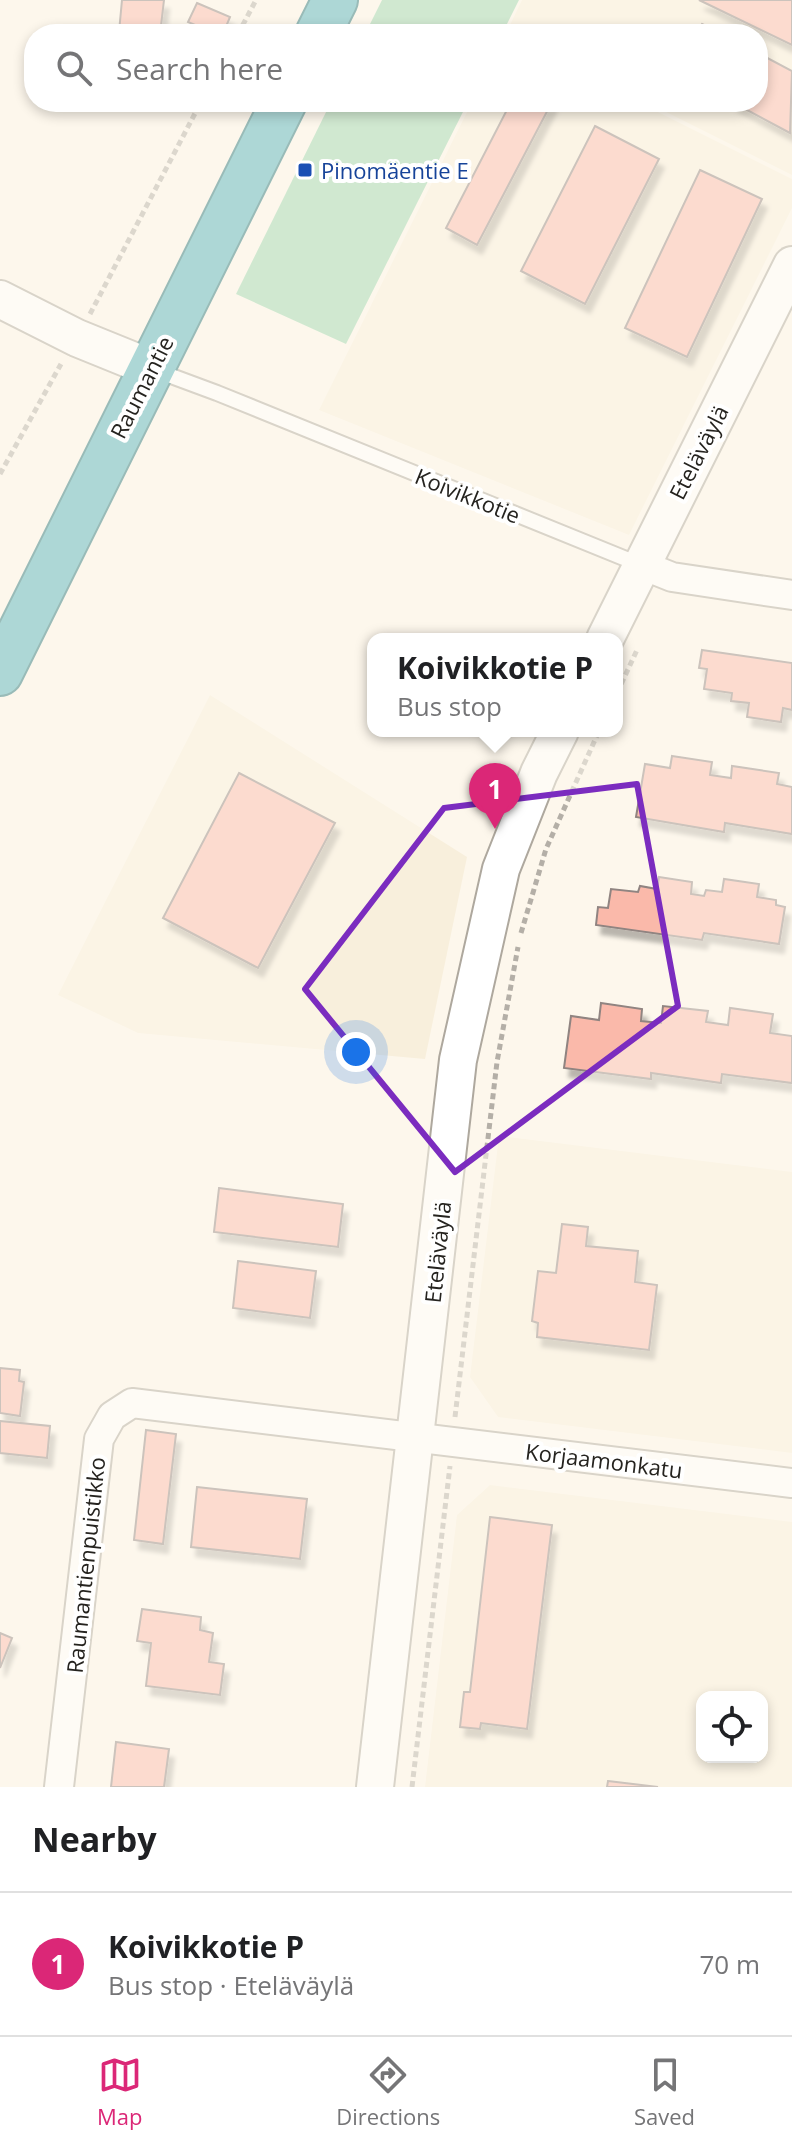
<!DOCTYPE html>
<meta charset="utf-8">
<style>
:root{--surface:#fff;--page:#f2f2f2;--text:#202124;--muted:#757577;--line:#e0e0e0;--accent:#db2777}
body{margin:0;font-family:"Open Sans",sans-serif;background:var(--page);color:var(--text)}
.controls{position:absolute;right:24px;bottom:24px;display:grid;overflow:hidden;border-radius:16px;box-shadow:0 4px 12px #0003}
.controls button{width:72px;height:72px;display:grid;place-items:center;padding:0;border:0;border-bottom:2px solid var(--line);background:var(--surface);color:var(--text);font:40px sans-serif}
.you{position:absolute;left:356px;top:1052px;width:28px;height:28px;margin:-20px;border:6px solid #fff;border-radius:50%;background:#1a73e8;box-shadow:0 0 0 12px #1a73e833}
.badge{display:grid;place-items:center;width:52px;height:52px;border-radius:50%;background:var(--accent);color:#fff;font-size:26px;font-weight:700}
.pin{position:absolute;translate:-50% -66px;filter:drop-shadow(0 2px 4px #0008)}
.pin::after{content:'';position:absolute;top:42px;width:28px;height:24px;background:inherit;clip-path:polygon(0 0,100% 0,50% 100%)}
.popup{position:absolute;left:367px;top:633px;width:256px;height:104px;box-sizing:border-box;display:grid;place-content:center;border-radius:16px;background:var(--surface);filter:drop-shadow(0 2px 6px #0005);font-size:26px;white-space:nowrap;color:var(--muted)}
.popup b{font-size:30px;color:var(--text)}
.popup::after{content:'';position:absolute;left:50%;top:100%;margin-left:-16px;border:16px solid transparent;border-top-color:var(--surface)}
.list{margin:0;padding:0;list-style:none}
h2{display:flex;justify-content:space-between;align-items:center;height:104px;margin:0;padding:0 32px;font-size:34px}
h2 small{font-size:26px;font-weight:400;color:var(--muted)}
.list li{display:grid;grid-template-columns:52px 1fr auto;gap:24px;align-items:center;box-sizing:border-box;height:144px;padding:0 32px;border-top:2px solid var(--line)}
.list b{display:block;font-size:30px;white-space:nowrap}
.list p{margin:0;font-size:26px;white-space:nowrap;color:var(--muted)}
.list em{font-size:26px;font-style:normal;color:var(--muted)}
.icon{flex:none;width:44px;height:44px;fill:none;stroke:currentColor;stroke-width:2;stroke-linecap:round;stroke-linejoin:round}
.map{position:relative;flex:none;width:792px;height:1787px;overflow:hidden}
.search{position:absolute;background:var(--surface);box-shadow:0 4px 12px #0003;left:24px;right:24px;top:24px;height:88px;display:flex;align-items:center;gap:20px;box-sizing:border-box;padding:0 28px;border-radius:32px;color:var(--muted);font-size:30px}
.sheet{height:248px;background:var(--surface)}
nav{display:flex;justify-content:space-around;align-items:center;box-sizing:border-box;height:112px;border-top:2px solid var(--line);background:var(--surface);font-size:22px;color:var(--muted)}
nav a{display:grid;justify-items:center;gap:4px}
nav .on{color:var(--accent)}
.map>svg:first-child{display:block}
.built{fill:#f8efdc;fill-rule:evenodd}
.green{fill:#9ad6ae}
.building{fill:#fab9aa;stroke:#908481;stroke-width:2;filter:url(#shadow)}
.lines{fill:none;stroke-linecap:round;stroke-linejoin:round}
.service-casing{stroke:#aea89e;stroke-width:18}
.minor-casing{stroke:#aea89e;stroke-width:32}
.tertiary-casing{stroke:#aea89e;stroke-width:40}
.trunk-casing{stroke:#217278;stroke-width:48}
.path{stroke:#b4afa7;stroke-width:5;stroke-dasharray:6 4;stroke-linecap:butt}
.service{stroke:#fff;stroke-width:14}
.minor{stroke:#fff;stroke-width:28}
.tertiary{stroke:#fff;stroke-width:36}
.trunk{stroke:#4cb0ba;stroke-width:44}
.marked{fill:none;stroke:#7b2cbf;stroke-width:6;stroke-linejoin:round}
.transit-dot{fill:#1a4fb4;stroke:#fff;stroke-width:3}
.labels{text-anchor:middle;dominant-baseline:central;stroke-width:8;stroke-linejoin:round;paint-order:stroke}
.transit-label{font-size:22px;fill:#164399;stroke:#fff;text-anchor:start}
.street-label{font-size:22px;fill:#25231f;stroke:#fff}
</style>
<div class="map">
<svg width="792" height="1787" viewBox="0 0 792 1787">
<defs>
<filter id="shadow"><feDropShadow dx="5" dy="9" stdDeviation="2" flood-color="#0004"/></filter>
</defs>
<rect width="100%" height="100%" fill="#fdf7ec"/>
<g class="built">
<polygon points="522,0 792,0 792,175 646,102 758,102 758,34 509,34 506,33"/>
<polygon points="472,102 638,102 792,179 792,208 629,535 319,410"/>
<polygon points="210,695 467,857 425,1059 138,1033 58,995"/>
<polygon points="499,1136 792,1172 792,1453 498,1417 470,1377"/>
<path d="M490,1485l302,37v265h-367l32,-272zM702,1697h60v60h-60z"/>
</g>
<g class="green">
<polygon points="382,0 519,0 502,34 365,34"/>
<polygon points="331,102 468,102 346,344 236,294"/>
</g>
<g class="building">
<polygon points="122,0 164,0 160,34 119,32"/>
<polygon points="699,0 792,0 792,45"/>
<polygon points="197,3 230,17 223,34 216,34 188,22"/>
<polygon points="702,24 722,34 696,34"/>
<polygon points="758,53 792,71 790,133 732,102 758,102"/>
<polygon points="511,102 552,102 477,245 446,228"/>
<polygon points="595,126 659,159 585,304 521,271"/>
<polygon points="700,170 762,199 687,357 625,328"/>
<polygon points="702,650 792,663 792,710 783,708 781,722 747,717 749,703 731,701 732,693 704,689 707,669 699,668"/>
<polygon points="672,756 712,762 710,775 731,778 732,766 779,773 777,784 792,787 792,834 725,823 724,832 636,817 645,764 670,768"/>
<polygon points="239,773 335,823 258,968 163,918"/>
<polygon points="659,877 692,882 691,894 704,896 706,890 722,892 724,879 759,884 757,897 776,900 776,905 785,907 779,944 704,933 702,940 596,925 598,907 608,908 611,889 638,892 640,886 657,889"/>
<polygon points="601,1003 642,1009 641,1021 661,1023 663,1006 708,1011 706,1022 728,1025 730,1008 773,1014 770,1033 792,1036 792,1083 722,1074 721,1083 651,1073 651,1079 564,1068 571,1016 599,1020"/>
<polygon points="219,1188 343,1204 338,1247 214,1232"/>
<polygon points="562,1224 588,1227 586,1246 638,1251 635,1282 657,1285 649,1350 537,1337 538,1323 532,1321 538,1271 556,1273"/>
<polygon points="238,1261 316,1271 310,1318 233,1308"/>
<polygon points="0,1368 20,1370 19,1381 24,1382 20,1416 0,1413"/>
<polygon points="0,1421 50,1426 47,1458 0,1453"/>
<polygon points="146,1430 176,1434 163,1544 134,1540"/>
<polygon points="197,1487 307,1499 300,1559 191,1547"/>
<polygon points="490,1517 552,1525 527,1729 481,1723 480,1729 460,1727 464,1692 470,1692"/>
<polygon points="142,1609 201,1617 200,1630 213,1633 209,1662 224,1664 220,1695 146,1686 151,1643 137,1641"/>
<polygon points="0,1633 12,1638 0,1668"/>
<polygon points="116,1742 169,1749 164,1787 111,1787"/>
<polygon points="608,1781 658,1787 607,1787"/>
</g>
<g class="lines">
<defs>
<polyline id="service" points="155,370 217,393 641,565"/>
<g id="minor">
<polyline points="642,565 672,577 792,595"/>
<polyline points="59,1787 99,1439 112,1416 132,1403 792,1483"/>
</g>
<g id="tertiary">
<polyline points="0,299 77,338 151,368"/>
<polyline points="605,639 792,265"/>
<polyline points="375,1787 458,1060 501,869 539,773 560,731"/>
</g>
<g id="trunk">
<polyline points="318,34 335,0"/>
<polyline points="0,673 284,102"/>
</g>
</defs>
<use href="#service" class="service-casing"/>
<use href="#minor" class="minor-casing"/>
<use href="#tertiary" class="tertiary-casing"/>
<use href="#trunk" class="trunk-casing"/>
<g class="path">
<polyline points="238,34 256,0"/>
<polyline points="90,314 201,102"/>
<polyline points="0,474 61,364"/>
<polyline points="617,693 637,650"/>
<polyline points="521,933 546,849 599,731"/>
<polyline points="455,1417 497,1062 518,947"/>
<polyline points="412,1787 450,1466"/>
</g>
<use href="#service" class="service"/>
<use href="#minor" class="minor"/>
<use href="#tertiary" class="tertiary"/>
<use href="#trunk" class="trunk"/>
</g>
<path d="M0 0H792V1787H0ZM637,784l41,222 -223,166 -150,-183 139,-181z" fill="#fdf7ec" fill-opacity=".55" fill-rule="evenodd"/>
<path class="marked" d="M637,784l41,222 -223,166 -150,-183 139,-181z"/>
<rect class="transit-dot" x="297" y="162" width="16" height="16" rx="4"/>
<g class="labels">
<g class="transit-label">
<text x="321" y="170">Pinomäentie E</text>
</g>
<g class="street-label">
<text transform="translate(141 387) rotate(-63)">Raumantie</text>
<text transform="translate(698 452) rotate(-63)">Eteläväylä</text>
<text transform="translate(468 495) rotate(22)">Koivikkotie</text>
<text transform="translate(437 1252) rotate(-84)">Eteläväylä</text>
<text transform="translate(604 1460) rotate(7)">Korjaamonkatu</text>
<text transform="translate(85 1565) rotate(-84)">Raumantienpuistikko</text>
</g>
</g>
</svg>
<div class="controls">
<button><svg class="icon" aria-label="locate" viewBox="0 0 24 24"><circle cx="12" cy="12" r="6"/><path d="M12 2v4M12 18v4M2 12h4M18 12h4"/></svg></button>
</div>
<div class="you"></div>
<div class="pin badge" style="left:495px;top:829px">1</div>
<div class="popup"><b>Koivikkotie P</b>Bus stop</div>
<div class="search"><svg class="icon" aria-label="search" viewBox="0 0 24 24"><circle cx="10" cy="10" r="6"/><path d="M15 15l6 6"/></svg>Search here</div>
</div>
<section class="sheet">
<h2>Nearby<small></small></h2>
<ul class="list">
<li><span class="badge">1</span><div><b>Koivikkotie P</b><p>Bus stop · Eteläväylä</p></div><em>70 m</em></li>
</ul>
</section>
<nav>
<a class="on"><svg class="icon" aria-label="map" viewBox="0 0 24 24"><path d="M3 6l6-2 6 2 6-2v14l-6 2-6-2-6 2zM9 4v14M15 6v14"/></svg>Map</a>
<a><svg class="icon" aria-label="directions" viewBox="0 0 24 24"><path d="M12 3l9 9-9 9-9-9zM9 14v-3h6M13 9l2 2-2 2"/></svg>Directions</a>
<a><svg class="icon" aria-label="saved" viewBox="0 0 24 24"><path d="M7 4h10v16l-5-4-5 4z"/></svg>Saved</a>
</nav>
